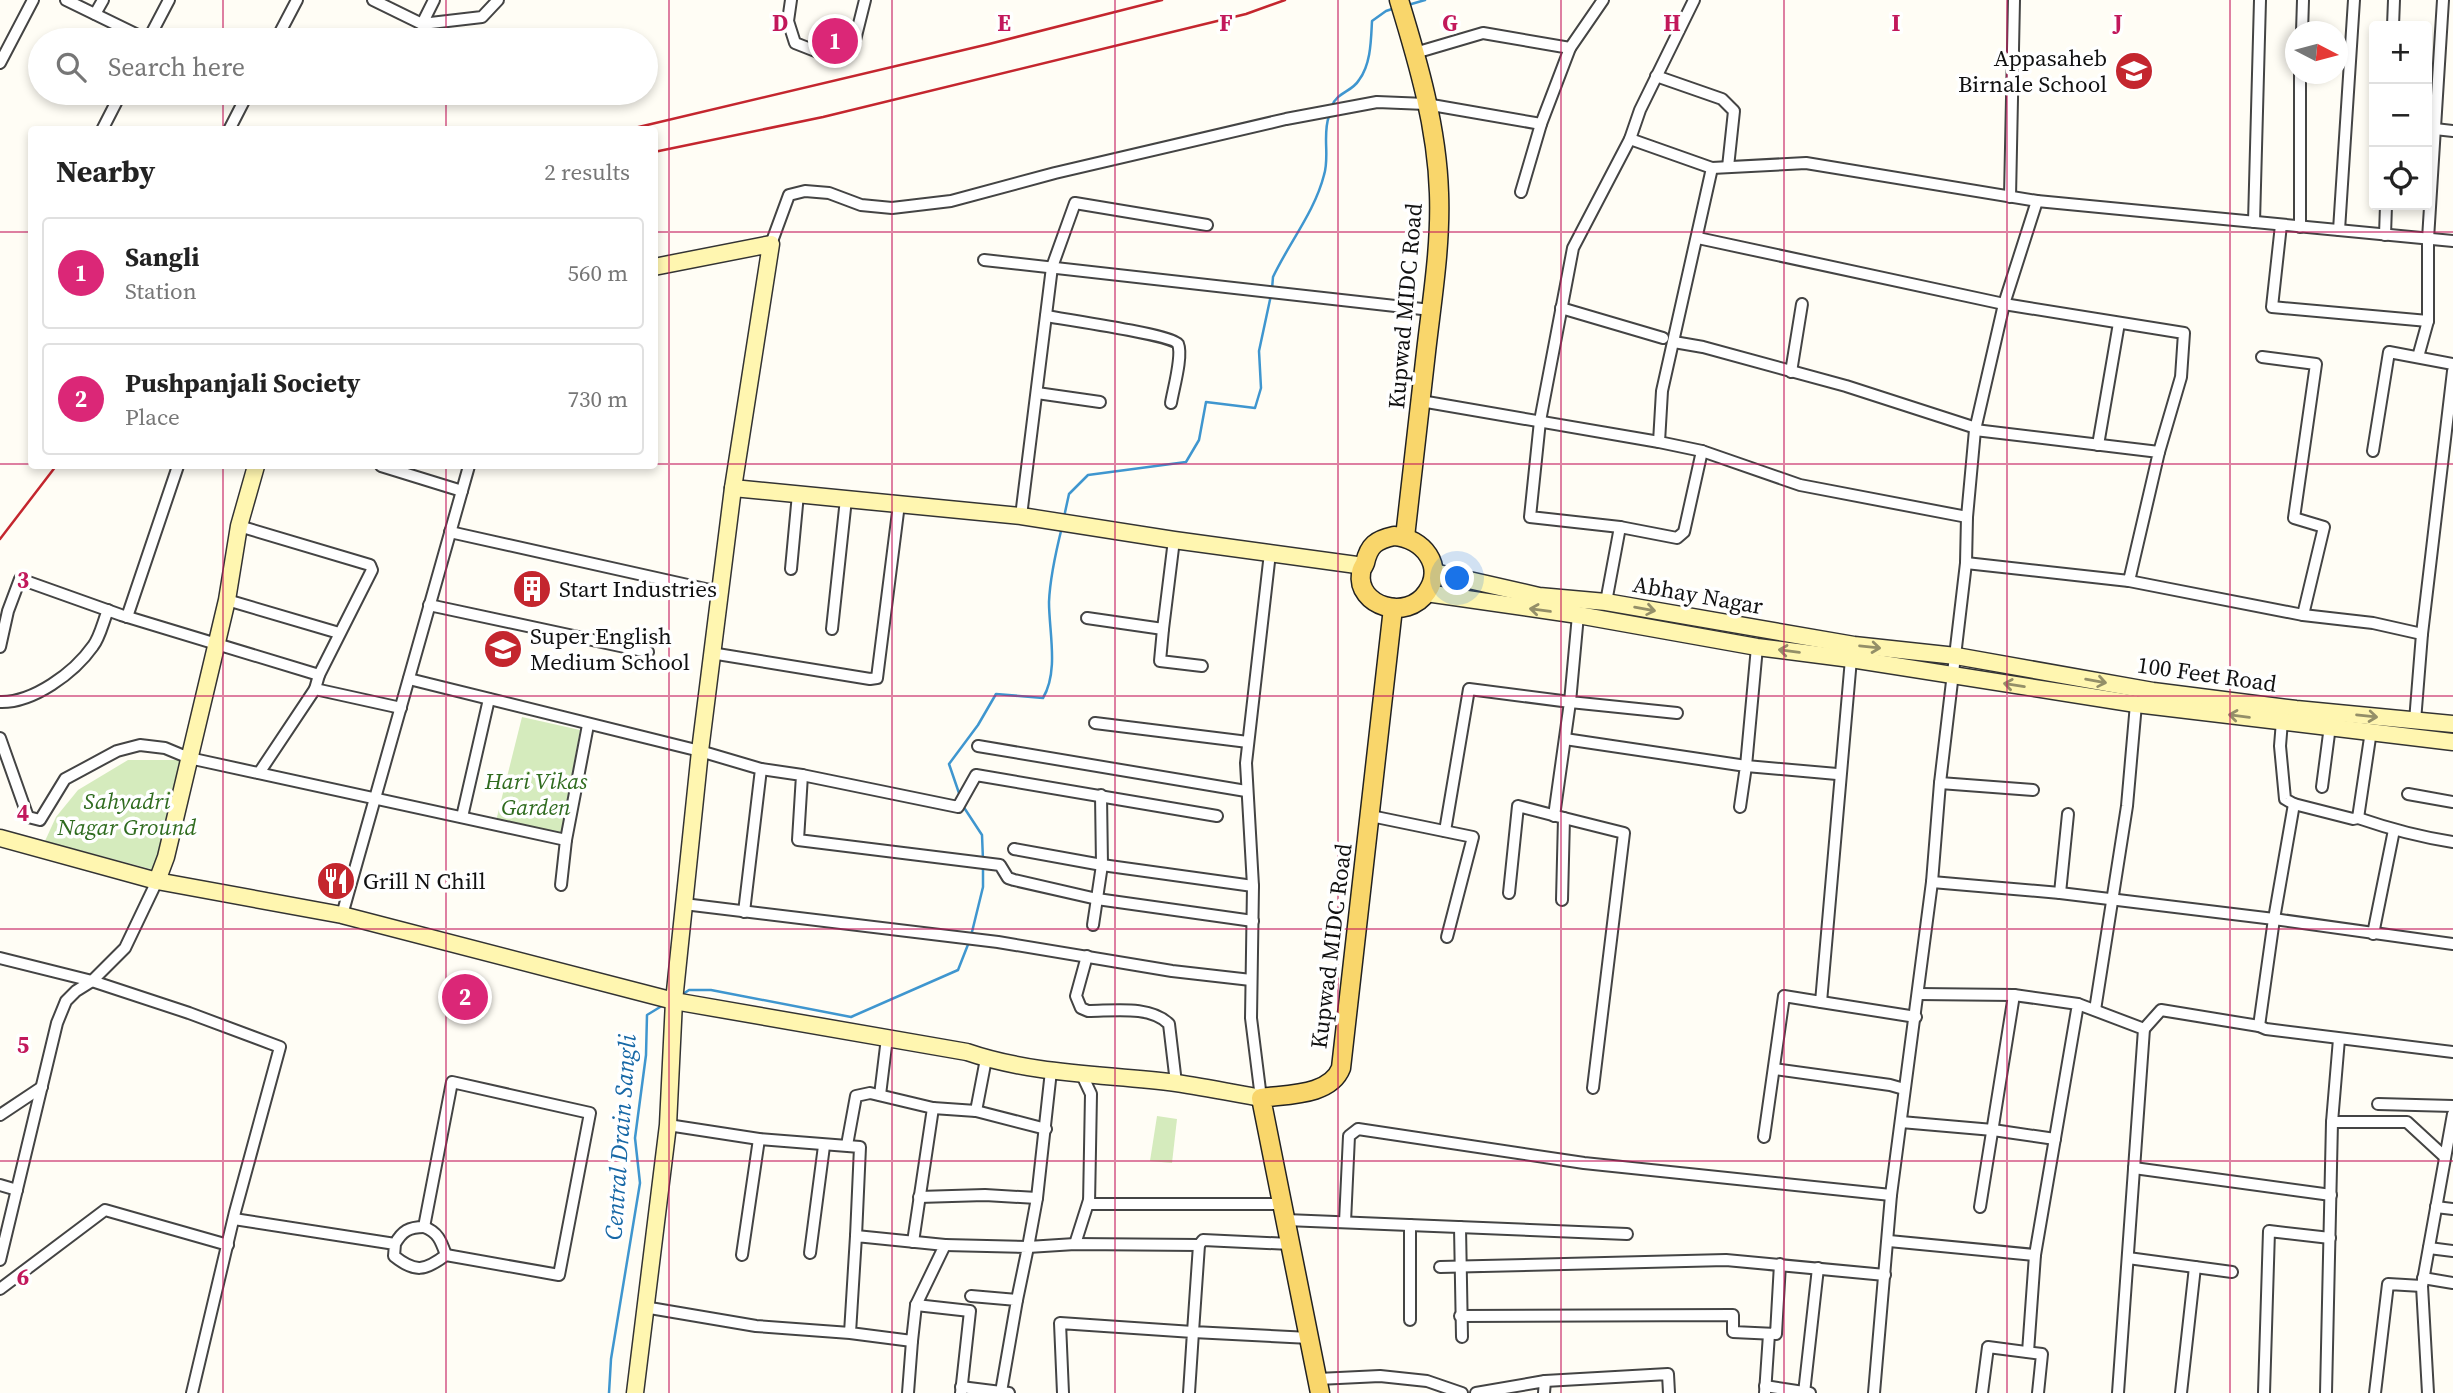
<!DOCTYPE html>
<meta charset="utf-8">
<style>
:root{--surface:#fff;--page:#f2f2f2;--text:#222;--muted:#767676;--line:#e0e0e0;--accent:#db2777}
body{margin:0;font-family:"Source Serif 4",serif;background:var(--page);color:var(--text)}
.controls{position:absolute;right:21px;top:21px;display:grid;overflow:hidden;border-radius:7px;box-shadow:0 4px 10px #0003}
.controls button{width:63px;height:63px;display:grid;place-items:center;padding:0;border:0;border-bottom:2px solid var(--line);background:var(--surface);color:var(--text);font:35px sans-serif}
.compass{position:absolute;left:2285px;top:21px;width:63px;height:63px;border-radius:50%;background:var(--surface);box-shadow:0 4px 10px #0003;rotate:96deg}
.you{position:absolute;left:1458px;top:579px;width:24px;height:24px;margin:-18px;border:5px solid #fff;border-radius:50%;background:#1a73e8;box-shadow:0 0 0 10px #1a73e833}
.badge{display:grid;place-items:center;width:46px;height:46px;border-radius:50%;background:var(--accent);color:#fff;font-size:23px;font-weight:700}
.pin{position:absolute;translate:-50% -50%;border:4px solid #fff;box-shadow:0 2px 7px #0006}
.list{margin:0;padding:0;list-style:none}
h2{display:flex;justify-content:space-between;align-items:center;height:91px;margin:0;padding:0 28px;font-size:30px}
h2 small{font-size:23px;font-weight:400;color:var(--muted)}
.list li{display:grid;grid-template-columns:46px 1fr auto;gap:21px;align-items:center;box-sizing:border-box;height:112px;margin:0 14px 14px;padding:0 14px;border:2px solid var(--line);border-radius:7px}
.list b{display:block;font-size:26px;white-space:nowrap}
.list p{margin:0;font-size:23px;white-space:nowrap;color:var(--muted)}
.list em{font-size:23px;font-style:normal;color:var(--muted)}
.icon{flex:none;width:38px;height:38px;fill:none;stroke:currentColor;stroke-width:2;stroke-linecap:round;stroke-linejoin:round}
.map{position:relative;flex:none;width:2453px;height:1393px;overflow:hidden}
.search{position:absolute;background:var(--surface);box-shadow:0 4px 10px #0003;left:28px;top:28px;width:630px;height:77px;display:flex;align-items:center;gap:18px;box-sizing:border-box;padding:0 24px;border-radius:38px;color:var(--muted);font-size:26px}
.panel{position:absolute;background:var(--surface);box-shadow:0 4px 10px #0003;left:28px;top:126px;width:630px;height:343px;border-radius:7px}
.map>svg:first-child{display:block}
.green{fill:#d5ebbd}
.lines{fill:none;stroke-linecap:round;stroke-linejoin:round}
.stream{stroke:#3f96cf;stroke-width:2.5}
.street-casing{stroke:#444;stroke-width:14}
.secondary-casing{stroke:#333;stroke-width:19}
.primary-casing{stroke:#222;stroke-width:21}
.street{stroke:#fff;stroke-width:10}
.secondary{stroke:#fff6b0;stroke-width:16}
.primary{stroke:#f9d66b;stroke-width:18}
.rail{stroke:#c4262e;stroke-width:2.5}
.oneway{stroke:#948f68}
.grid{fill:none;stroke:#c2185b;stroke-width:2;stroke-opacity:0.55}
.labels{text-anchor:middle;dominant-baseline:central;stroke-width:7;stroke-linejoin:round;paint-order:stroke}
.poi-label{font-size:23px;fill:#111;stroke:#fff;text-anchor:start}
.street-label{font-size:23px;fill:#111;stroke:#fff}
.park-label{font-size:23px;font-style:italic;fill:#2f6b1f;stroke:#fff}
.water-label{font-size:24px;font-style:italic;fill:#1768a6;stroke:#fff}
.grid-label{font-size:23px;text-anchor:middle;font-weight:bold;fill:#c2185b;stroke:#fff;stroke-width:7;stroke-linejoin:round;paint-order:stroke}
</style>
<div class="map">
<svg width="2453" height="1393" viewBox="0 0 2453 1393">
<rect width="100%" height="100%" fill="#fffdf5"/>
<g class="green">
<polygon points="522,717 580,730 561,833 496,821"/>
<polygon points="128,760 185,760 166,857 154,870 45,841 56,817 78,790"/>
<polygon points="1157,1116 1177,1119 1172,1163 1150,1161"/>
</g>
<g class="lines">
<g class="stream">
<polyline points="1408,5 1425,0"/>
<path d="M1332,106c5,-14 20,-14 27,-26 12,-16 12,-40 13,-59l14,-10 9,-3"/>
<path d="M1272,289l1,-12c16,-34 42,-66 51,-102 6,-19 -2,-40 5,-59"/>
<polyline points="1064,517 1069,494 1088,475 1186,462 1199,440 1206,402 1255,408 1261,388 1259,351 1271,295"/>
<path d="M960,796l-11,-32 29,-39 18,-31 47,4c16,-27 6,-66 6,-96 1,-25 7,-51 13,-75"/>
<polyline points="963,806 982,835 983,860"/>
<polyline points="971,936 983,887 983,867"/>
<polyline points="680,996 689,990 711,990 851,1017 958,970 969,942"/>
<polyline points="609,1393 611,1359 640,1183 635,1138 646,1055 647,1015 665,1004"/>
</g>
<defs>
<g id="street">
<polyline points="66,0 148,40"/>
<polyline points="373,0 422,24"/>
<polyline points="434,0 422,24 482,17 498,0"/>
<polyline points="791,0 788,21 795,43 818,52 855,40 865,0"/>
<polyline points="1694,0 1640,110 1630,139 1573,248 1540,421 1530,517 1620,527 1677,538 1684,532 1702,451"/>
<polyline points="95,14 103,0"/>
<polyline points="2393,26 2394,0"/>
<polyline points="2302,32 2303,0"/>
<polyline points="148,40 169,0"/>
<polyline points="276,40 297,0"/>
<polyline points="1570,48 1603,0"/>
<polyline points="1415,53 1483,33 1570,48 1541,124 1521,192"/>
<polyline points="0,63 33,0"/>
<polyline points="2300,74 2300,227"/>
<polyline points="1656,76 1722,99 1734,111 1728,167"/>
<polyline points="2435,129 2453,131"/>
<polyline points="102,130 121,93"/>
<polyline points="229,130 248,93"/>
<polyline points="1630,139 1712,168 1806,163 2037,201 2004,304 1975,430 1967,517 1966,563 1940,783 1932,882 1891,1195 1874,1393"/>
<polyline points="1712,168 1662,391 1659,442 1702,451 1800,485 1967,517"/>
<polyline points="2010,197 2014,0"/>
<polyline points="2037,201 2453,241"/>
<polyline points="2254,222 2260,0"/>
<polyline points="2281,225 2272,307 2428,321 2418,357"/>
<polyline points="2339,230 2354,0"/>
<polyline points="2385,235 2386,205"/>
<polyline points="1698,238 2004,304 2184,333 2181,377 2159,452"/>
<polyline points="771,244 789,195 805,191 829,193 861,205 892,208 951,201 1055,173 1286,119 1377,102 1426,104 1541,124"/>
<polyline points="984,260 1431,310"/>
<polyline points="1561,308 1663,338"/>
<path d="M1046,316c17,3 127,19 132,28 5,12 -5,46 -7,59"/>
<polyline points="2428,321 2428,239 2443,0"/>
<polyline points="1674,342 1703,347 1846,386 1976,428"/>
<polyline points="2262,357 2316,364 2294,518 2324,527 2303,615"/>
<polyline points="1791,372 1802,304"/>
<polyline points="1037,393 1100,402"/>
<polyline points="1421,401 1659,442"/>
<polyline points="2098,445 2119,323"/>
<polyline points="2373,451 2389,352 2453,364"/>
<polyline points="381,466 462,491"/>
<polyline points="1021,516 1052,267 1075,203 1207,225"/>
<polyline points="239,526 370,565 372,570 319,675"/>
<polyline points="450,532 719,592"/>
<polyline points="1966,563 2129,581 2159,452 1975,430"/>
<polyline points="791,569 798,494"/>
<polyline points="2129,581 2303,615 2373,623 2422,634"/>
<polyline points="227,600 339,633"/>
<polyline points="1606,602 1620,527"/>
<polyline points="429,605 648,652"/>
<polyline points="1578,615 1570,702 1677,713"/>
<polyline points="127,617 178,466"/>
<polyline points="1087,618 1163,629 1174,540"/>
<polyline points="832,629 846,499"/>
<polyline points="1163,629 1160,661 1202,666"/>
<polyline points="0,647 8,611 20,579 121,615 319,675 315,689 401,708"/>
<polyline points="1757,647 1746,766 1837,774"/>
<polyline points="711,653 870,679 877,678 899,504"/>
<polyline points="409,679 700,751 761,769 744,912"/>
<path d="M0,702c33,1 74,-29 93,-56 7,-9 10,-24 15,-36"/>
<path d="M2282,721l-2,25 5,53 9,5 59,15 5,-1c32,11 62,19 95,24"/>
<polyline points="2415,721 2422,634 2453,371"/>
<polyline points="1095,723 1248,742"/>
<polyline points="0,738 28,817 40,820 65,779 117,751 140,745 165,748 189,758 566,840 588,725"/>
<polyline points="1565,739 1746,766 1740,807"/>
<polyline points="978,746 1246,791"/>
<polyline points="761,769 802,775 798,840 1000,865 1008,878 1014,880 1097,899 1253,921"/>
<polyline points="259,773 315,689"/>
<polyline points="802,775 958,807 976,775 1217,816"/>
<polyline points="1940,783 2033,790"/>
<polyline points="2322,787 2330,726"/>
<polyline points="2408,794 2453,802"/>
<polyline points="1371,816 1473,837 1447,937"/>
<polyline points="462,817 489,699"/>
<polyline points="1564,818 1624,833 1593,1088"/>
<polyline points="2358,818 2371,731"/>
<polyline points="1445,831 1469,689 1570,702 1554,816"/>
<polyline points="1014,849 1102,865 1253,886"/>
<polyline points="1932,882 2060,893 2274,919 2453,944"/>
<polyline points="561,885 566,840"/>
<polyline points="1509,893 1518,806 1564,818 1562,900"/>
<polyline points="2060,893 2068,814"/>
<polyline points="684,904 998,942 1172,971 1251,980"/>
<polyline points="342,915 469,466"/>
<polyline points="1093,925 1102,865 1101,795"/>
<polyline points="2373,934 2394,830"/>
<path d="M1087,956l-11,40 5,12 7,3c25,0 62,-6 81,13l7,59"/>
<polyline points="0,958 92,981 189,1013 280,1047 235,1212 192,1393"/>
<polyline points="1918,994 2014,995 2078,1004 2035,1255 2028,1352"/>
<polyline points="1821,1002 1916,1017"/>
<polyline points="2078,1004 2144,1029 2118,1393"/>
<polyline points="2095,1010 2127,806 2136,704"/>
<polyline points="2259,1026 2274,919 2294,804"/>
<polyline points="2144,1029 2161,1010 2259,1026 2266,1029 2453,1052"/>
<polyline points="1774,1069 1890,1085 1904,1089"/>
<polyline points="1051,1071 1037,1198 1028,1247 1075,1244 1199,1245"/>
<polyline points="1082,1075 1091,1094 1089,1204 1284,1204"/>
<polyline points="880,1095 887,1038"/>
<polyline points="1261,1098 1251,1018 1253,886 1246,763 1270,553"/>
<polyline points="2378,1104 2453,1106"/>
<polyline points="933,1108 976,1111 986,1059"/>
<polyline points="976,1111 1046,1129"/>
<polyline points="0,1115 42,1087"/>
<polyline points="1901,1122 1993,1130 2055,1139"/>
<polyline points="2332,1122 2407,1122 2445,1157"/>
<polyline points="668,1125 759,1139 860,1147 856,1236"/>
<polyline points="1764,1137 1784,996 1821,1002 1851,659"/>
<polyline points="847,1145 856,1096 870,1093 933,1108 913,1242"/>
<polyline points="2134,1168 2331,1195"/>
<polyline points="0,1185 17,1190"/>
<polyline points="919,1197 985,1195 1037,1198"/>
<polyline points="1980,1207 2014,995"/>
<polyline points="2436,1207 2453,1209"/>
<path d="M234,1219l161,25c7,-13 14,-17 29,-17l28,-145 138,31 -31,162 -113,-20c-21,16 -31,18 -52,1l1,-12"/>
<polyline points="1286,1220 1627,1234"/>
<polyline points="1345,1222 1349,1136 1358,1129 1584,1163 1891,1195"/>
<path d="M424,1227c14,5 17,14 22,28"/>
<polyline points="1460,1227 1462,1337"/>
<polyline points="1889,1241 2035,1255"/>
<polyline points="1075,1244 1089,1200"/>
<polyline points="1291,1244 1203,1240 1199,1245 1193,1332 1310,1338"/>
<polyline points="945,1245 1028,1247 1017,1300"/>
<polyline points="2429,1248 2453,1251"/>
<polyline points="810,1253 824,1146"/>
<polyline points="742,1255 759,1139"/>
<polyline points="2128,1258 2232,1272"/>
<polyline points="0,1260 57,1023 66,1001 76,991 92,981 125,948 157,881 151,880"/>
<polyline points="1440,1267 1726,1260 1885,1275"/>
<polyline points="2423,1278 2453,1283"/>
<polyline points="2422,1286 2428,1393"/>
<polyline points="0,1289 105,1210 228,1245"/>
<polyline points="971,1296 1017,1300 1001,1392"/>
<polyline points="916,1305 970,1311 961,1393"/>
<polyline points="644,1307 756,1326 850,1333 912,1341 916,1305 945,1245 856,1236 850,1333"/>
<polyline points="1460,1316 1733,1315 1733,1332 1776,1334 1780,1264"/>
<polyline points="1410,1320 1410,1225"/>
<polyline points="1318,1379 1380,1376 1427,1381 1462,1393"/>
<polyline points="1545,1381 1668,1374 1669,1393"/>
<polyline points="1765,1386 1810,1393"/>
<polyline points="961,1387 1009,1393"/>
<polyline points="908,1393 912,1341"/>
<polyline points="1063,1393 1060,1323 1193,1332 1189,1393"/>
<polyline points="1476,1393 1545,1381 1544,1393"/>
<polyline points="1765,1393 1769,1334"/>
<polyline points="1804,1393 1818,1268"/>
<polyline points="1982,1393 1988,1347 2042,1354 2038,1393"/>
<polyline points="2181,1393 2195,1267"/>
<polyline points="2264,1393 2269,1231 2330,1238"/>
<polyline points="2326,1393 2332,1122 2339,1039"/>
<polyline points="2375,1393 2388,1284 2422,1286 2453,1114"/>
</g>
<g id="secondary">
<polyline points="654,267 771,244 733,488 1021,516 1174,540 1364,566"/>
<polyline points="1434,572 1539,596 1606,602 1854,645 1956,656 2153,691 2296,709 2453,724"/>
<polyline points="1426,593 1578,615 1757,647 1851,659 2136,704 2453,742"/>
<path d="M0,838l157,43 185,34 332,86 293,51c67,23 139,22 209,31 28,4 57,10 85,15"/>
<polyline points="157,881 166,857 227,600 239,526 256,466"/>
<polyline points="635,1393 668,1125 674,1001 700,751 733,488"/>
</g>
<g id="primary">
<path d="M1399,0c19,62 38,127 40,193 2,53 -7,106 -13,159 -7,61 -14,123 -21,185"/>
<path d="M1394,536c29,2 51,30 33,56 -20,30 -71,14 -66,-19 0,-4 3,-7 4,-10 4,-18 11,-23 29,-27z"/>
<path d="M1320,1393l-59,-295c26,-4 69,-2 80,-30l52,-460"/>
</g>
</defs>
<use href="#street" class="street-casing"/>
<use href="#secondary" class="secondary-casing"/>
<use href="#primary" class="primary-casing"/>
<use href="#street" class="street"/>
<use href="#secondary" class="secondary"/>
<use href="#primary" class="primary"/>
<g class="rail">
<polyline points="626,130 989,44 1162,0"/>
<polyline points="654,152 823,117 1246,14 1285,0"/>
<polyline points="0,539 56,466"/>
</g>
</g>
<defs><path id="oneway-shaft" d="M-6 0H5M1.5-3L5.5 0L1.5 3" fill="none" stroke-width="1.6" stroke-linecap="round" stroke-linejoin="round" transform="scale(1.75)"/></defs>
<g class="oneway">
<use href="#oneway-shaft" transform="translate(1645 609) rotate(10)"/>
<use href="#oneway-shaft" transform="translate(1540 610) rotate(-172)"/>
<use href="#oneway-shaft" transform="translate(1870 647) rotate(6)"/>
<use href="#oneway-shaft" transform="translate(1789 651) rotate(-173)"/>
<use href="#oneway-shaft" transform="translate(2096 681) rotate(10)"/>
<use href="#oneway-shaft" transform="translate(2014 685) rotate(-171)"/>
<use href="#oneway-shaft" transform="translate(2239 716) rotate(-173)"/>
<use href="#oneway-shaft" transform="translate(2367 716) rotate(6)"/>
</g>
<path class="grid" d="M223,0v40M446,0v40M669,0v1393M892,0v1393M1115,0v1393M1338,0v1393M1561,0v1393M1784,0v1393M2007,0v1393M2230,0v1393M223,93v37M446,93v37M0,232h32M654,232h1799M0,464h32M654,464h1799M223,466v927M446,466v927M0,696h2453M0,929h2453M0,1161h2453"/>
<defs>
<symbol id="school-disc" viewBox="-11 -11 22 22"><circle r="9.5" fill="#c4262e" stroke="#fff"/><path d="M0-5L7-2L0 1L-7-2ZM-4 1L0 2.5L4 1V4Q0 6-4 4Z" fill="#fff"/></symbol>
<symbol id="building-disc" viewBox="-11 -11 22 22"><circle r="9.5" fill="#c4262e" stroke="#fff"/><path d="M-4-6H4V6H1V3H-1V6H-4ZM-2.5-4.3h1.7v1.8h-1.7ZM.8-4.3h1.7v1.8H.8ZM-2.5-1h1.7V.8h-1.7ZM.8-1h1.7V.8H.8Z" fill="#fff"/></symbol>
<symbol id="restaurant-disc" viewBox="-11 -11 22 22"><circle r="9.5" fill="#c4262e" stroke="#fff"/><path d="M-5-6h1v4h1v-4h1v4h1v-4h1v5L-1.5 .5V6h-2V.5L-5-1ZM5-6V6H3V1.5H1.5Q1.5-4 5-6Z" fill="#fff"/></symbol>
</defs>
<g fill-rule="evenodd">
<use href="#school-disc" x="2112" y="49" width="44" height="44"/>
<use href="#building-disc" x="510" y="567" width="44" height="44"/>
<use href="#school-disc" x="481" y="627" width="44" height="44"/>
<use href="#restaurant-disc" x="314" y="859" width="44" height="44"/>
</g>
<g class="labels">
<g class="poi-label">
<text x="2107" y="58" text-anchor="end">Appasaheb<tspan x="2107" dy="26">Birnale School</tspan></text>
<text x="559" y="589">Start Industries</text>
<text x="530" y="636">Super English<tspan x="530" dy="26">Medium School</tspan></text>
<text x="363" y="881">Grill N Chill</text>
</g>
<g class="street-label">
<text transform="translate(1405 306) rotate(-85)">Kupwad MIDC Road</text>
<text transform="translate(1698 595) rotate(10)">Abhay Nagar</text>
<text transform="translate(2207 674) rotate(8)">100 Feet Road</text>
<text transform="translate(1331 946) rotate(-83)">Kupwad MIDC Road</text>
</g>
<g class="park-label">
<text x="536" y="781">Hari Vikas<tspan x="536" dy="26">Garden</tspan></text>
<text x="127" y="801">Sahyadri<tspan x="127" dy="26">Nagar Ground</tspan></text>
</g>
<g class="water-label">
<text transform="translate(620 1137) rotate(-86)">Central Drain Sangli</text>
</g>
</g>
<g class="grid-label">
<text x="780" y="31">D</text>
<text x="1004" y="31">E</text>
<text x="1226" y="31">F</text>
<text x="1450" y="31">G</text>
<text x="1672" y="31">H</text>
<text x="1896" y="31">I</text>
<text x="2118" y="31">J</text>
<text x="23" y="588">3</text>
<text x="23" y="821">4</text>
<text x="23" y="1053">5</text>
<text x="23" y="1285">6</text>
</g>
</svg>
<div class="controls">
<button>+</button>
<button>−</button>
<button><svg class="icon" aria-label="locate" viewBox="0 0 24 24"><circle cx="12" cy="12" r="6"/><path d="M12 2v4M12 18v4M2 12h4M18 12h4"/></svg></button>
</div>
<svg class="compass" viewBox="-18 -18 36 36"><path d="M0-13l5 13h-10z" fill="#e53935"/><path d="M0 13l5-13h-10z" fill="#767676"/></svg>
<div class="you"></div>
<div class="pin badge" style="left:835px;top:41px">1</div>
<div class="pin badge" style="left:465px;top:997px">2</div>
<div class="search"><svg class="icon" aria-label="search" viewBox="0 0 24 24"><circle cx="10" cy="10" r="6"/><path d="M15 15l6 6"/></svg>Search here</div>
<section class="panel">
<h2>Nearby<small>2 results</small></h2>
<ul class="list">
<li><span class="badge">1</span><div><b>Sangli</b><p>Station</p></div><em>560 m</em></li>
<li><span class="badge">2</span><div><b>Pushpanjali Society</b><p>Place</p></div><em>730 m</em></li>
</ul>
</section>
</div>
